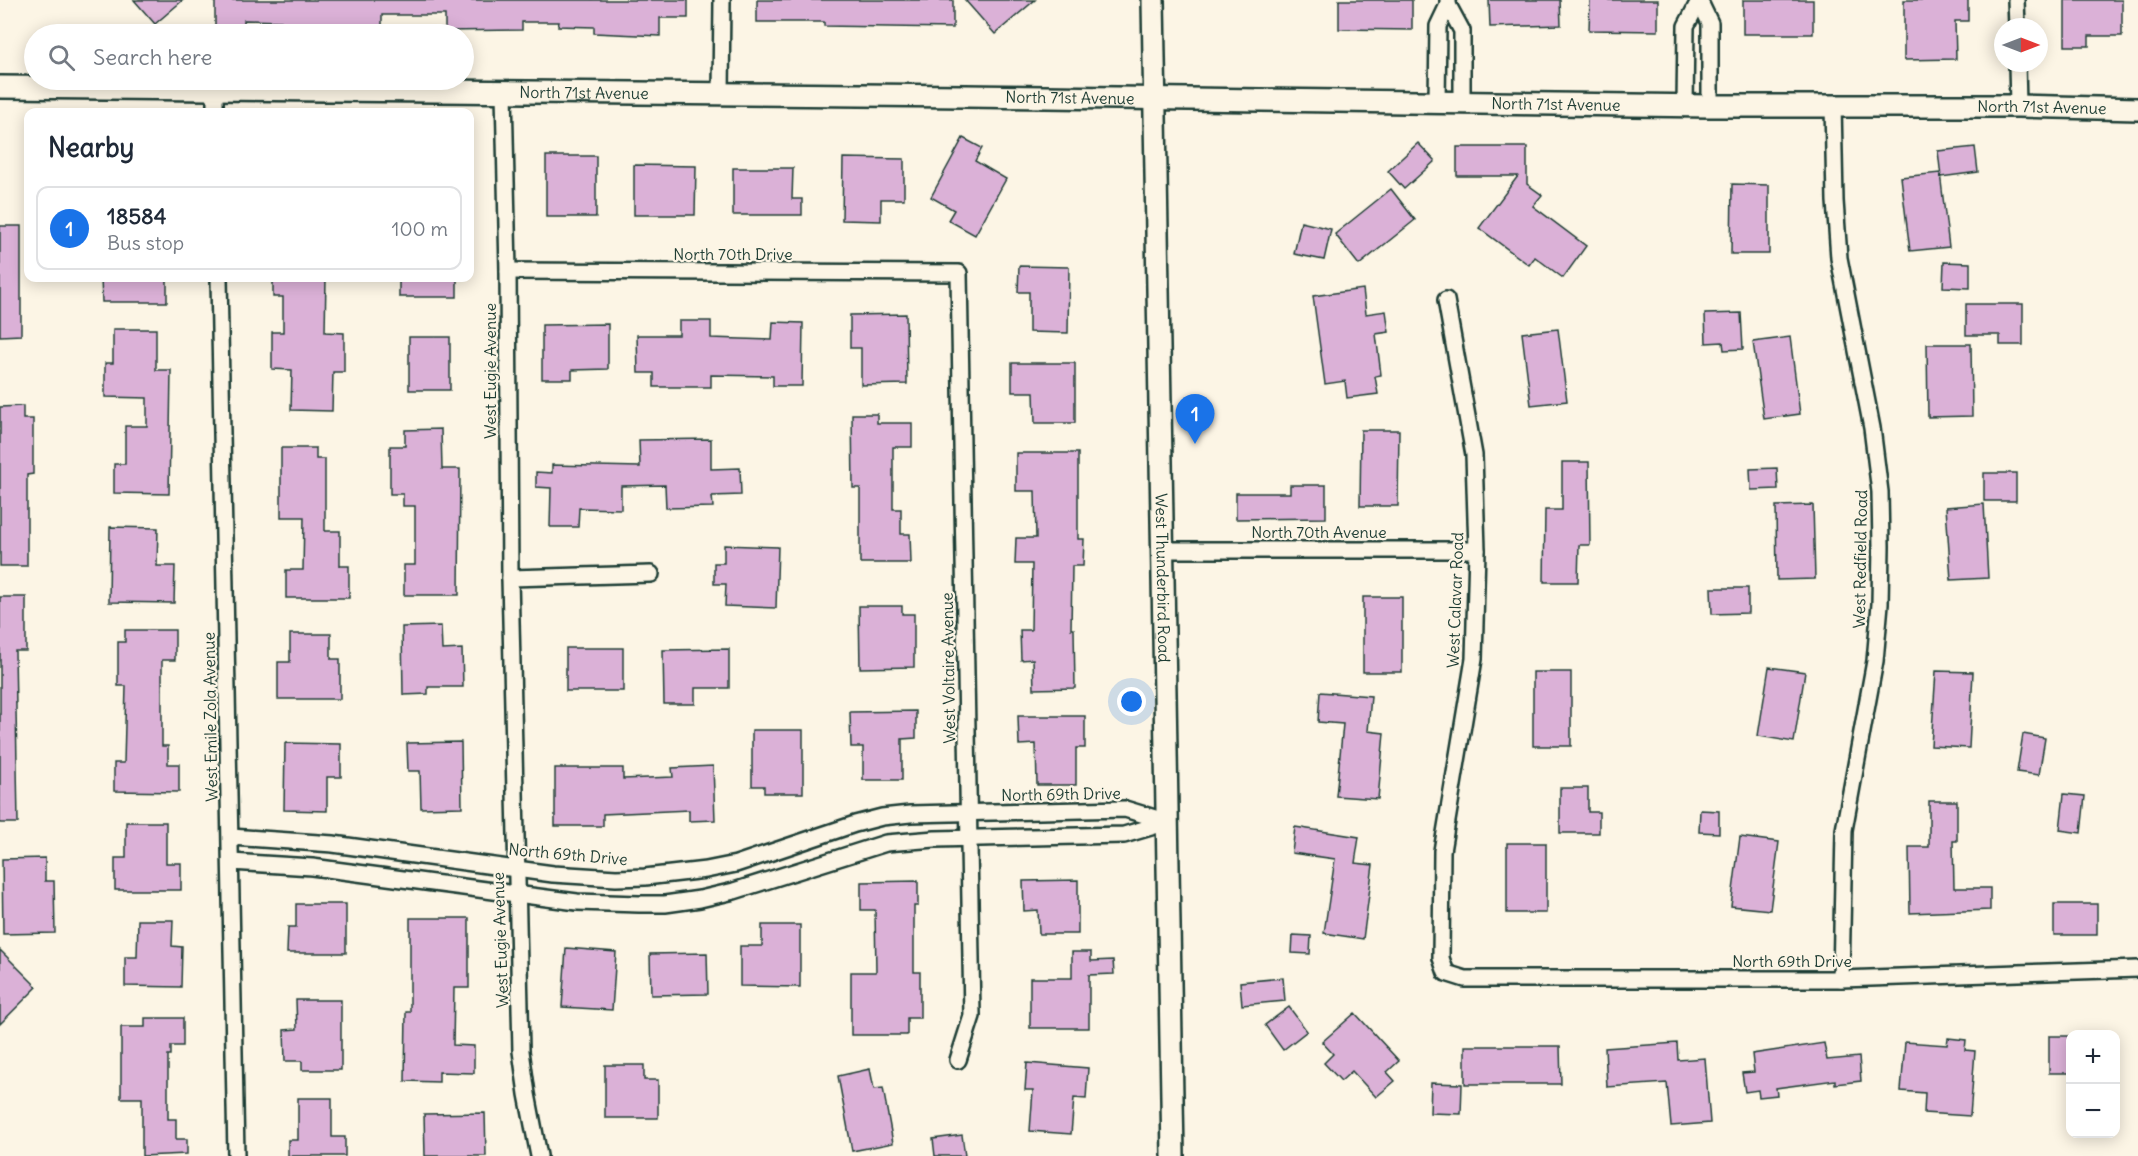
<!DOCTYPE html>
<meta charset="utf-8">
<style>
:root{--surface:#fff;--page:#f6f6f7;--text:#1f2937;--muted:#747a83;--line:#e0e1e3;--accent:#1a73e8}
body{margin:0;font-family:Delius,sans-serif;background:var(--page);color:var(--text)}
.controls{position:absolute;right:18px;bottom:18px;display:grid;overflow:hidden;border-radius:12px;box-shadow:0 3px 15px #0003}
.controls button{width:54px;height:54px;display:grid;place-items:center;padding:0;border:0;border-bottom:2px solid var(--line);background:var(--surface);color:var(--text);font:30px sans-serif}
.compass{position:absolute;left:1994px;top:18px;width:54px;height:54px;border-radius:50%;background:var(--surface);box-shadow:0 3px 15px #0003;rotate:90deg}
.you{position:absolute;left:1132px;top:702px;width:21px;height:21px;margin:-15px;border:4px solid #fff;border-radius:50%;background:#1a73e8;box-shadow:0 0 0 9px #1a73e833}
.badge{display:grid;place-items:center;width:39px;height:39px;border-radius:50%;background:var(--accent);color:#fff;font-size:20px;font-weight:700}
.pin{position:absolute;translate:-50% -50px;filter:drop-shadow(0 2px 3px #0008)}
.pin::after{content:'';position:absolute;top:32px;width:21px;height:18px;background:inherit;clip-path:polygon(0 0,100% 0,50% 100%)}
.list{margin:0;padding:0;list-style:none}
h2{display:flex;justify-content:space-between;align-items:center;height:78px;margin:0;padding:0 24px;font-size:26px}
h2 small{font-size:20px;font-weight:400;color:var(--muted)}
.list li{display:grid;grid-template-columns:39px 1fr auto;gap:18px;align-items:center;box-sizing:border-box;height:84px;margin:0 12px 12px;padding:0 12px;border:2px solid var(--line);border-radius:12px}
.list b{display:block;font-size:22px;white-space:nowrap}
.list p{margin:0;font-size:20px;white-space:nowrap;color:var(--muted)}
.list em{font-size:20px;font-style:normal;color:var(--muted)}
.icon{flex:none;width:33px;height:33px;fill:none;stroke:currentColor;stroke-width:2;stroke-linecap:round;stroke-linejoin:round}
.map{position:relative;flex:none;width:2138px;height:1156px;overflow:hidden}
.search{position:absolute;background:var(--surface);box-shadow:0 3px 15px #0003;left:24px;top:24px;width:450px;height:66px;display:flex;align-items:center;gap:15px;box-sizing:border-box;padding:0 21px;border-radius:33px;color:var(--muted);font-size:22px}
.panel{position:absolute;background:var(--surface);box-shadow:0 3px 15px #0003;left:24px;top:108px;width:450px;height:174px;border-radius:12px}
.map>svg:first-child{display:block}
.building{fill:#dbb1d7;stroke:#1f3d34;stroke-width:1.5}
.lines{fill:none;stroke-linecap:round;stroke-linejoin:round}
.street-casing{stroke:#1f3d34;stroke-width:20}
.secondary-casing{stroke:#1f3d34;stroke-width:26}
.street{stroke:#fcf5e5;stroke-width:15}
.secondary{stroke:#fcf5e5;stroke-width:21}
.labels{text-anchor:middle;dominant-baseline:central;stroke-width:4.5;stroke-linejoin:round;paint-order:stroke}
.street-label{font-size:16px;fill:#1f3d34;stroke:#fcf5e5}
</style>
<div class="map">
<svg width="2138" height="1156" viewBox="0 0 2138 1156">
<rect width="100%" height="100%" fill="#fcf5e5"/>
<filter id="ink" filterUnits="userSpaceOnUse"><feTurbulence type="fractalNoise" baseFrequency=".0167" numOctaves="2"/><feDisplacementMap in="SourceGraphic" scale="12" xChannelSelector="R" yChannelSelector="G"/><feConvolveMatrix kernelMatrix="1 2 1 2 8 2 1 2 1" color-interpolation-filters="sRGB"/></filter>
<g filter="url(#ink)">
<g class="building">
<polygon points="134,0 183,0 155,24"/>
<polygon points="215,0 688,0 688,18 660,18 660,36 594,33 594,27 558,26 559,22 522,22 522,30 445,31 445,15 382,15 382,30 281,31 281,21 244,20 244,34 215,34"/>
<polygon points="757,0 953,0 953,28 824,26 824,22 757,22"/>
<polygon points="965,0 1035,0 995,34"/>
<polygon points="1339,0 1412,0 1412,30 1339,29"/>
<polygon points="1489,0 1560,0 1561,25 1490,27"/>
<polygon points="1590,0 1658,0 1658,31 1589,30"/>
<rect x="1743" y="0" width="70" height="34"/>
<polygon points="1904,0 1968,0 1968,21 1955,21 1956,59 1904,60"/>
<polygon points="2065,0 2122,0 2122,36 2089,36 2089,46 2065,46"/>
<polygon points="963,138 982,148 975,161 1006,179 975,235 948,220 954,210 931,197"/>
<polygon points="1418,143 1435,161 1404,189 1388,171"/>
<polygon points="1457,147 1527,147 1527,184 1542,195 1533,206 1586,246 1563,278 1535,257 1529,265 1479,228 1518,176 1457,176"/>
<polygon points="1975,147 1978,172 1941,177 1938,151"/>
<rect x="546" y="156" width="50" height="61"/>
<polygon points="843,158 904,159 904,199 881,199 881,221 842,220"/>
<polygon points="634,165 696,166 695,215 634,215"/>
<polygon points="733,168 793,168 792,199 802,199 802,215 733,215"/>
<polygon points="1940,173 1949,247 1910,251 1901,177"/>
<polygon points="1732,184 1769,185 1769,254 1731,254"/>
<polygon points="1391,189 1415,220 1359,265 1335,234"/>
<polygon points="1301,222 1331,229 1324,260 1294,254"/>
<polygon points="0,226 21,226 21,335 0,336"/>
<polygon points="1944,262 1970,263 1970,288 1943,287"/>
<polygon points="1019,266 1069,267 1068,333 1029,332 1029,292 1018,292"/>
<polygon points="101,278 167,278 167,302 102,302"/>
<polygon points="273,278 326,278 325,332 344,333 344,372 333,372 332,411 291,410 292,370 272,369 272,332 283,332 283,297 273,297"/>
<rect x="399" y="278" width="58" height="19"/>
<polygon points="1363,289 1366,314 1386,311 1389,332 1376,334 1381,375 1375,376 1378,394 1347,398 1345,381 1325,384 1313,296"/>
<polygon points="1966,304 2023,304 2023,345 2000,345 2000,335 1966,335"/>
<polygon points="1741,313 1743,349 1724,350 1723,342 1706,343 1705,314"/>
<polygon points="906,314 907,384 861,385 861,348 850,348 850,315"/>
<polygon points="679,321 711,321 711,338 772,340 773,322 803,323 802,386 773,386 773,376 711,375 711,387 654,387 654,373 638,373 637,335 679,335"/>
<polygon points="608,324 608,369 572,370 572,379 542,379 542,325"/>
<polygon points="113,329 156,329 156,370 171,370 169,494 114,493 114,464 125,464 125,426 147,426 147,398 105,397 105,363 113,363"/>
<polygon points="1558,329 1567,401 1531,405 1522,333"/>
<rect x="409" y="337" width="41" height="53"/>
<polygon points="1790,337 1800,414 1764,419 1753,342"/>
<polygon points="1927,344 1971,344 1972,416 1928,417"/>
<polygon points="1012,363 1075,363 1075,423 1035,423 1034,392 1012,392"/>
<polygon points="23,406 23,419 33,419 33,474 27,475 27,566 0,566 0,407"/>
<polygon points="852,414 877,414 877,423 912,423 912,447 893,447 893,509 901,509 901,534 910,534 911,563 860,563 860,488 853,488"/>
<polygon points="441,429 442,469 460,469 459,595 404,595 404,565 415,565 415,506 403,506 403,494 390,494 390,446 405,446 405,430"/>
<polygon points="1361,430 1399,430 1398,506 1360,506"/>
<polygon points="711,439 711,469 740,468 741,495 712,496 713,507 666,508 665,485 621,486 621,509 579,508 578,527 550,527 551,488 536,487 536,472 552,473 552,465 640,467 639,440"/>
<polygon points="281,448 316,448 316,459 325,459 325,531 340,531 340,566 349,566 349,598 286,598 286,570 303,570 304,517 281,517"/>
<polygon points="1016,453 1078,453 1078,539 1084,539 1083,566 1072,566 1071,629 1074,629 1075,688 1034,689 1033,659 1021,660 1020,630 1031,630 1032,564 1015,564 1016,538 1036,538 1035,491 1016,491"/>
<polygon points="1562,462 1589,462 1590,545 1579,545 1578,582 1544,582 1545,510 1562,510"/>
<polygon points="1777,468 1778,489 1751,490 1750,469"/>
<rect x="1984" y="473" width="32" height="28"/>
<polygon points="1290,485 1326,485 1326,518 1236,519 1236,493 1290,493"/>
<polygon points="1984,504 1988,578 1951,580 1946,507"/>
<polygon points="1813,505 1815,579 1777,580 1776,506"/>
<polygon points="110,527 158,528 157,566 175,566 174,603 109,602"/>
<polygon points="724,545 778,547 776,608 725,606 726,584 714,584 714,563 724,563"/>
<polygon points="1711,588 1748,588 1748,613 1712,614"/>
<polygon points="0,597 26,597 26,651 15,651 18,823 0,823"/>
<rect x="1363" y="597" width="39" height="75"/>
<polygon points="859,606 902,606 902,614 914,614 914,667 860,668"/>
<polygon points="441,626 442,650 462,649 463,687 428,687 428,694 403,695 402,627"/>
<polygon points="125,630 175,630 175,660 162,660 162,746 168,746 168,764 179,764 179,792 114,791 114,763 124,763 126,686 118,686 118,642 125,642"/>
<polygon points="290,634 331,634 331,659 340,659 340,699 278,699 278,662 290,662"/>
<rect x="566" y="648" width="57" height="43"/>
<polygon points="729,649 729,688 695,688 695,704 664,704 663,650"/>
<polygon points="1769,667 1805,672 1794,742 1758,736"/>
<polygon points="1936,671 1973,672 1969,748 1931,746"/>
<rect x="1533" y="672" width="38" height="74"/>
<polygon points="1320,692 1371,696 1368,731 1384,733 1378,799 1336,796 1343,724 1318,722"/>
<polygon points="916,711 916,738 902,739 902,780 863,780 863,747 851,747 850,712"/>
<polygon points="1018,716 1085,716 1085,748 1076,748 1076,785 1037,785 1036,744 1019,745"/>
<polygon points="752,730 803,730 803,793 764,793 764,786 752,786"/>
<polygon points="2023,734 2045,738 2039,775 2017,772"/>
<polygon points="461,742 462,807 421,808 420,771 408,771 407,743"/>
<polygon points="285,743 341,744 341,777 327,777 327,811 284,810"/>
<polygon points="713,766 715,820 689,821 689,810 603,814 603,826 555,826 555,768 623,768 623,779 673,777 672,768"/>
<polygon points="1560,788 1588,788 1588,812 1599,812 1599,833 1560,833"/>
<polygon points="2064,794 2085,796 2081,833 2060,830"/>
<polygon points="1929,801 1957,801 1957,841 1953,841 1954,888 1990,888 1990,910 1910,913 1909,847 1929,847"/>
<polygon points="1700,810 1719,811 1719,833 1699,832"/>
<polygon points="126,822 166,822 166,863 181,863 181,890 115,890 115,858 126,858"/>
<polygon points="1295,827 1359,837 1355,863 1373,865 1363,939 1324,933 1335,859 1292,853"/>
<polygon points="1740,837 1779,842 1770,910 1731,906"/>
<rect x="1507" y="843" width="39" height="70"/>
<polygon points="45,858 45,881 54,881 55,933 3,934 2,859"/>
<polygon points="1078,880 1078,934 1039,934 1038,910 1024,911 1023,881"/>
<polygon points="918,881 918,906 914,906 914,972 920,972 920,1018 907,1018 907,1035 851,1035 851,972 876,972 875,910 861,910 861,882"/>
<polygon points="296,904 346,904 346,953 287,953 288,927 296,927"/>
<rect x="2054" y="904" width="43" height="31"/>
<polygon points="410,918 469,918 469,988 454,988 453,1045 474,1046 474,1073 439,1072 439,1082 405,1081 406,1012 410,1012"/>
<polygon points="138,920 173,920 172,946 182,947 181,987 125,986 125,957 137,957"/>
<polygon points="762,925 800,925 800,987 740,986 740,946 762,946"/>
<polygon points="1293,935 1311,936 1310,954 1292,953"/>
<polygon points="566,948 616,952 612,1010 562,1007"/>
<polygon points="0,950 37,987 0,1024"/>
<polygon points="1072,952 1091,952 1091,961 1113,960 1114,974 1089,975 1089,1028 1030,1028 1030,978 1072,978"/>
<polygon points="707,953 708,994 651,995 650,954"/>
<polygon points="1283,978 1285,1001 1242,1005 1240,982"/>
<polygon points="296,1000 341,1000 341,1070 302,1070 302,1061 285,1061 284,1030 297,1029"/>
<polygon points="1289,1007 1307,1031 1283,1050 1265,1025"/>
<polygon points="1355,1013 1399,1061 1387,1072 1395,1081 1376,1097 1352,1071 1341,1081 1324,1063 1333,1054 1322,1042"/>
<polygon points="145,1018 183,1018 183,1046 171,1046 171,1055 168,1055 168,1119 176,1119 176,1139 187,1139 187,1154 142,1156 142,1098 121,1098 121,1027 145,1027"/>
<rect x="2049" y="1036" width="21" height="37"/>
<polygon points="1948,1038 1966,1040 1965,1050 1975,1051 1970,1116 1924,1113 1925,1093 1901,1091 1905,1042 1947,1045"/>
<polygon points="1677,1043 1678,1060 1705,1058 1710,1123 1671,1126 1667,1083 1607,1087 1605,1048"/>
<polygon points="1824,1043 1827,1060 1859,1057 1861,1081 1835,1084 1835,1080 1776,1088 1777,1095 1759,1097 1758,1090 1745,1092 1742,1073 1754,1072 1752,1054"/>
<polygon points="1465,1046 1560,1046 1561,1084 1465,1084"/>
<polygon points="1027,1063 1088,1068 1086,1099 1074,1098 1071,1134 1030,1131 1033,1090 1025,1090"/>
<polygon points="605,1065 644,1065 644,1080 658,1080 658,1118 605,1118"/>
<polygon points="870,1069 874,1089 883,1088 893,1143 852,1151 838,1076"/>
<polygon points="1431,1083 1462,1084 1461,1114 1430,1113"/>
<polygon points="298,1098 332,1098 332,1137 345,1137 345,1156 288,1156 288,1140 298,1140"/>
<polygon points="485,1113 486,1156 425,1156 424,1114"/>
<polygon points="962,1135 965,1156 935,1156 933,1139"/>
</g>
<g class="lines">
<defs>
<g id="street">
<polyline points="1699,0 1710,23 1710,106"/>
<polyline points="2016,0 2017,27"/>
<polyline points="1448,5 1462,31 1462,103"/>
<polyline points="2017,63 2018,106"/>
<polyline points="215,90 215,112"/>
<polyline points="504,92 508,271 510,578 521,1051 527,1094 539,1156"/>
<polyline points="721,94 722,0"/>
<polyline points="1437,102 1438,26 1448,5 1448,0"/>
<polyline points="1833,105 1835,201 1839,258 1872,428 1880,492 1881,546 1880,604 1875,661 1844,830 1841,979"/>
<polyline points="1685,106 1686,26 1699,1"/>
<polyline points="508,271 959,273 972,1016 958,1060"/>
<polyline points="219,278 236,1156"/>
<polyline points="1446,300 1474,455 1477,550 1474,659 1442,851 1441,958 1446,973 1465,979 1841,979 2138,969"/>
<polyline points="1161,550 1477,550"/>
<polyline points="510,578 651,574"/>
<polyline points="231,837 333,844 553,874 616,878 645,877 706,870 736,864 855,824 882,817 910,814 1125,809 1168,822"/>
<polyline points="231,862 312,867 577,902 639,904 665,904 700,899 734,891 886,843 935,839 1124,835 1168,822"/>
</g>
<g id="secondary">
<path id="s1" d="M1153,0l20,1156"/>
<path id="s2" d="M0,87l965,9 745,10h308l120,3"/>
</g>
</defs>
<use href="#street" class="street-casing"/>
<use href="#secondary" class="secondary-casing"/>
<use href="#street" class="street"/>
<use href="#secondary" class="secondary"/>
</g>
</g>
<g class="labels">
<g class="street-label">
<text stroke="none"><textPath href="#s2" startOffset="584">North 71st Avenue</textPath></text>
<text stroke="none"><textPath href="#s2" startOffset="1070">North 71st Avenue</textPath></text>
<text stroke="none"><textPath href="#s2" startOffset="1556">North 71st Avenue</textPath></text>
<text stroke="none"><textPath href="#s2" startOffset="2042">North 71st Avenue</textPath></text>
<text x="733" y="254">North 70th Drive</text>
<text transform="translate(490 371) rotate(-90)">West Eugie Avenue</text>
<text x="1319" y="532">North 70th Avenue</text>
<text transform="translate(1860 559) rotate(-89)">West Redfield Road</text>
<text stroke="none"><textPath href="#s1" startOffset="578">West Thunderbird Road</textPath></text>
<text transform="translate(1455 600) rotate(-88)">West Calavar Road</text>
<text transform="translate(948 668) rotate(-91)">West Voltaire Avenue</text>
<text transform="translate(210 717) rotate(-91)">West Emile Zola Avenue</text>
<text transform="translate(1061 794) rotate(-1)">North 69th Drive</text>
<text transform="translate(568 854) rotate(5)">North 69th Drive</text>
<text transform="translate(500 940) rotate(-92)">West Eugie Avenue</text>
<text x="1792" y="961">North 69th Drive</text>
</g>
</g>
</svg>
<div class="controls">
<button>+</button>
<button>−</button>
</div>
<svg class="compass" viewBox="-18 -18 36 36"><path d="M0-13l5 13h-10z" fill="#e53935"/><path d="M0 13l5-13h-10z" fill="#747a83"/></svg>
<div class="you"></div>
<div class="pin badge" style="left:1195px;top:444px">1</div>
<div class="search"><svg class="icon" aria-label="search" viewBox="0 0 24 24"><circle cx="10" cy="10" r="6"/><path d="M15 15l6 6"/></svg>Search here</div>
<section class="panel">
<h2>Nearby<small></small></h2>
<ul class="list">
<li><span class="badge">1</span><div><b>18584</b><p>Bus stop</p></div><em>100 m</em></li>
</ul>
</section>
</div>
